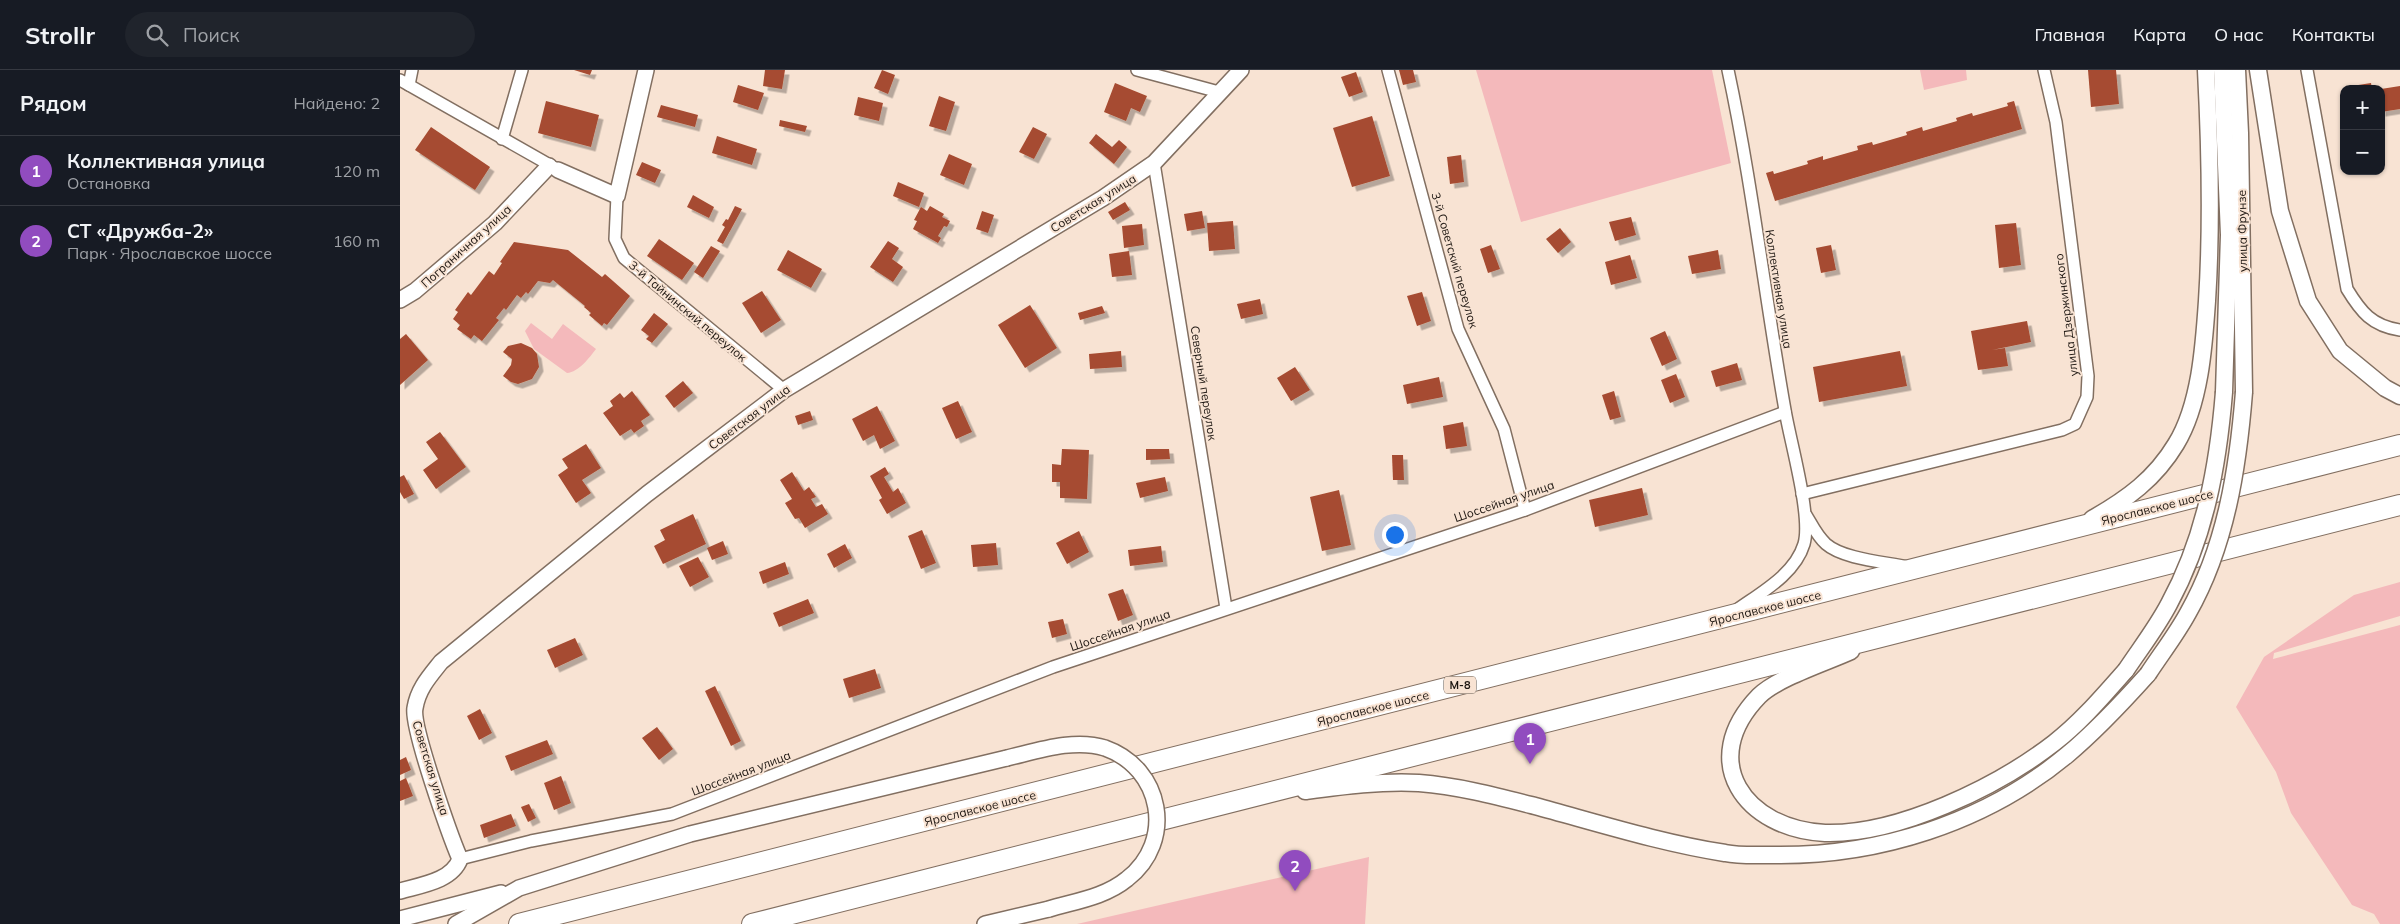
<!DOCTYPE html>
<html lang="ru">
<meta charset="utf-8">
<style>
:root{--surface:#171b24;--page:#20242c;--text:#f1f3f6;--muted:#9ea1a6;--line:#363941;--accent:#914cbf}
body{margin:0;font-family:Mulish,sans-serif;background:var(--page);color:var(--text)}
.controls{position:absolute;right:15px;top:15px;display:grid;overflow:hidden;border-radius:10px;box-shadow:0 1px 4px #0004}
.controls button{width:45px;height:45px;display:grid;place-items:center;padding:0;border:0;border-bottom:1px solid var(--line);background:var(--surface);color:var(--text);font:25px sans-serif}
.you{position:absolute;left:994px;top:464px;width:18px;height:18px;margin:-12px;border:4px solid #fff;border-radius:50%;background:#1a73e8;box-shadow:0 0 0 8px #1a73e833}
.badge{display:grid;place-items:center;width:32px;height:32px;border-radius:50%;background:var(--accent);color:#fff;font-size:16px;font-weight:700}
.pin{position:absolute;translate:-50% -41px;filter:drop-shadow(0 1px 2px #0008)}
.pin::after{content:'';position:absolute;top:26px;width:18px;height:15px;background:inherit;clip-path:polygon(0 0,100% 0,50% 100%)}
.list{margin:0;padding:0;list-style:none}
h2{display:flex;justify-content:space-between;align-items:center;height:65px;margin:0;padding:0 20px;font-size:21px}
h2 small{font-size:16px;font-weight:400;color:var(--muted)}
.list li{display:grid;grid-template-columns:32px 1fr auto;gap:15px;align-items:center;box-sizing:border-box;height:70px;padding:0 20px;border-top:1px solid var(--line)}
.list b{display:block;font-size:19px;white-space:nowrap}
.list p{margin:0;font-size:16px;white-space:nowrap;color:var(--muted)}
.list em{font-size:16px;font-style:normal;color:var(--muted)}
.icon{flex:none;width:28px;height:28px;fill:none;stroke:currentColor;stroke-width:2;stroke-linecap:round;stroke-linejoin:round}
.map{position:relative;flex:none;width:2000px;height:854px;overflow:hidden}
header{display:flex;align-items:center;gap:30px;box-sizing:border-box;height:70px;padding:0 25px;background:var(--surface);border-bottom:1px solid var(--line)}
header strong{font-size:24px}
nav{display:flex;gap:28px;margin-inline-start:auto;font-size:18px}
.search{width:350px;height:45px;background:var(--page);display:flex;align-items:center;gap:12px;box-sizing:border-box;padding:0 18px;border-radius:28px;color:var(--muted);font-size:19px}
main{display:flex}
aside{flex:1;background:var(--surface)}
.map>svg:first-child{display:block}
.green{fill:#f4b9bb}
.building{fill:#a64b30;filter:url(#shadow)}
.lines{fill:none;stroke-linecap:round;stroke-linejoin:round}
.minor-casing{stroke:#826f61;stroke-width:14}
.tertiary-casing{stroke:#826f61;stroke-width:18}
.secondary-casing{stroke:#826f61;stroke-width:19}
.trunk-casing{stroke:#826f61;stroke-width:22}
.minor{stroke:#fff;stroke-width:11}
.tertiary{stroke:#fff;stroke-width:15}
.secondary{stroke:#fff;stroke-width:16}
.trunk{stroke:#fff;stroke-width:20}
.tertiary-bridge-casing{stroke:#826f61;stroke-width:18;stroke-linecap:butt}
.secondary-bridge-casing{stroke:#826f61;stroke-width:19;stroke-linecap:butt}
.tertiary-bridge{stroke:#fff;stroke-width:15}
.secondary-bridge{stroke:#fff;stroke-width:16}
.labels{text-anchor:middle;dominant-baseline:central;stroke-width:4;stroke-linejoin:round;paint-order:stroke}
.shield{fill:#f8e3d3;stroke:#5f544b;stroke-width:1}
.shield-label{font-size:11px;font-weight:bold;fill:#1d1611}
.street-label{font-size:12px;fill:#1d1611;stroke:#f8e3d3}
</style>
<header>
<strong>Strollr</strong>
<div class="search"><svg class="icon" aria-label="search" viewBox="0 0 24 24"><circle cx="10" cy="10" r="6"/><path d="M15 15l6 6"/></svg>Поиск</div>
<nav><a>Главная</a><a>Карта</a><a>О нас</a><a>Контакты</a></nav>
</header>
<main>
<aside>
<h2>Рядом<small>Найдено: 2</small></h2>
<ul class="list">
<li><span class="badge">1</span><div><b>Коллективная улица</b><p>Остановка</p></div><em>120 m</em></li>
<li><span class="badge">2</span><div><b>СТ «Дружба-2»</b><p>Парк · Ярославское шоссе</p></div><em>160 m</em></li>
</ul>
</aside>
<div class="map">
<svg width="2000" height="854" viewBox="0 0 2000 854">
<defs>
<filter id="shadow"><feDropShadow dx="4.5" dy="4.5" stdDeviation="0" flood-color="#0004"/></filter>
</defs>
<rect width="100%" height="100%" fill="#f8e3d3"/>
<g class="green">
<polygon points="1076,0 1312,0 1331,93 1121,152"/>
<polygon points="1520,0 1566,0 1567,10 1524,20"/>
<path d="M131,253l21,16 11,-15 33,25c-7,9 -17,23 -29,24l-33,-24 -9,-18z"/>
<polygon points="2000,512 2000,546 1874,583 1873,589 2000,555 2000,854 1980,854 1974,844 1952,835 1891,743 1876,702 1836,637 1864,587 1954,525"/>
<polygon points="969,787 965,854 677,854"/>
</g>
<g class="building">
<polygon points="174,0 192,0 190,5"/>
<polygon points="365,0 385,0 382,19 363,16"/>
<polygon points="482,0 495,5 488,24 474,18"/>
<polygon points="999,0 1013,0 1016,12 1003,15"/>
<polygon points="1688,0 1716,0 1719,34 1691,37"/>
<polygon points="956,2 963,22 949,27 941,7"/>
<polygon points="715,13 747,26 740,42 731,38 726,51 704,42"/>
<polygon points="1971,13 1972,19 1952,19 1952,16"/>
<polygon points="338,15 364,23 358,40 333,32"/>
<polygon points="2000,16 2000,39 1981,42 1981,19"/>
<polygon points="539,26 555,32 546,61 529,56"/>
<polygon points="458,27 483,33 479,51 454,45"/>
<polygon points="146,31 199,45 191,77 138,63"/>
<polygon points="1614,31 1622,59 1375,131 1366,103 1373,101 1374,104 1408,94 1407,91 1423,86 1423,90 1458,80 1457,76 1472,72 1473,75 1507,65 1506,62 1522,57 1523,61 1557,51 1556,48 1572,43 1573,46 1608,36 1607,33"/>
<polygon points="261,35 298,45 295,57 257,47"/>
<polygon points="972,46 990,106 952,117 933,58"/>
<polygon points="380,50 407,56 405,62 379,56"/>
<polygon points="31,57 90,97 75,120 15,80"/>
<polygon points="633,57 647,64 634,89 619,82"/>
<polygon points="696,64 712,77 719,70 727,77 714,94 689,73"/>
<polygon points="317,66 357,79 352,95 312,83"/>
<polygon points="549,84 572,94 564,115 540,105"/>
<polygon points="1061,85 1064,112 1050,114 1047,87"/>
<polygon points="242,92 261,100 255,113 236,105"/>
<polygon points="498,112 524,123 519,137 493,126"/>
<polygon points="293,125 314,137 309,148 287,137"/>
<polygon points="725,132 730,140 713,150 708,142"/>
<polygon points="335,136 342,139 323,174 317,171 325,157 322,155 326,149 328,150"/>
<polygon points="530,136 544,144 542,147 550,151 547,157 544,156 538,166 541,168 538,173 513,159 517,151 514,150 521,137 527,141"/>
<polygon points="582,141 594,145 588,163 576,159"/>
<polygon points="802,141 805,158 787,161 784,144"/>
<polygon points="1231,147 1236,165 1215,171 1209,152"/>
<polygon points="833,151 835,179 809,181 807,153"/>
<polygon points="1616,153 1621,195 1599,198 1595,155"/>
<polygon points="742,154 744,175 724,178 722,156"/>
<polygon points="1160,158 1171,172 1158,183 1146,169"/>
<polygon points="259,169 294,193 282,210 247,186"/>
<polygon points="488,171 499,178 492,189 503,197 493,212 470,197"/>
<polygon points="114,172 168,180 202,207 205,204 230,226 207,255 204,253 202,256 189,245 191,243 184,237 185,236 153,210 150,213 138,211 128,224 126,222 121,228 117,225 106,240 104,238 96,248 99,250 82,271 74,265 71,269 57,259 60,255 53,249 58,242 55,240 68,222 71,225 89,201 94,205 102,193 100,192"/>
<polygon points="1091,175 1100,199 1088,203 1080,179"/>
<polygon points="1431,175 1436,200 1421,203 1416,178"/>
<polygon points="311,176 320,181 303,208 294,202"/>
<polygon points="388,180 422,199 411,218 377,200"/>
<polygon points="1318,180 1321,199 1292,204 1288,186"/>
<polygon points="729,181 732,205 712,207 709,184"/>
<polygon points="1230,185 1237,208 1211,215 1205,192"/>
<polygon points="362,221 381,250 361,263 342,233"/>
<polygon points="1022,222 1031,251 1017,256 1007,226"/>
<polygon points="860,229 863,244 841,249 837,234"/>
<polygon points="630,235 657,278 625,298 598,255"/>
<polygon points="702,236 705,243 680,250 678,243"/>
<polygon points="254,243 268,254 252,273 246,269 249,266 241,260"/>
<polygon points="1627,251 1631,272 1592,280 1605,278 1608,296 1578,300 1571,261"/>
<polygon points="1265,261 1277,289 1262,296 1250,268"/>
<polygon points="6,264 28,290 0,315 0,269"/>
<polygon points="121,273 132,278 137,284 139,297 132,309 118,314 111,312 103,306 111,295 112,289 103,282 108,276"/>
<polygon points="721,281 722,297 690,299 689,284"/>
<polygon points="1500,281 1507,316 1419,332 1413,297"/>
<polygon points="1337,293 1342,310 1316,317 1311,301"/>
<polygon points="895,297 910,320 891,331 877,308"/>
<polygon points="1276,304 1285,327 1270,333 1261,310"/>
<polygon points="1039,307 1043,327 1007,334 1003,315"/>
<polygon points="283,311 293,323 274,338 265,326"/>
<polygon points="232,321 250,345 241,351 244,356 234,363 231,359 220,366 203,343 213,336 210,331 220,323 224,328"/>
<polygon points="1214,321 1221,347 1210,350 1202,325"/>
<polygon points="558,331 572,362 556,369 542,338"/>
<polygon points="477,336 495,371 480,379 474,365 463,371 452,349"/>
<polygon points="410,341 413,350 398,355 395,346"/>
<polygon points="1063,352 1067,376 1046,379 1043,356"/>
<polygon points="40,362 66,397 36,419 23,400 38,389 26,372"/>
<polygon points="186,374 201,398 182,410 191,423 176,433 158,405 168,398 162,389"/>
<polygon points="662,379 689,380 687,429 660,428 660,412 652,412 652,394 661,395"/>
<polygon points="746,379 769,379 770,389 746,390"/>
<polygon points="992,385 1003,385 1004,410 993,410"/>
<polygon points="485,397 489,404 484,407 493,422 498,418 506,433 487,444 479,430 482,428 470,406"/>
<polygon points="392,402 404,421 409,417 416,427 411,429 416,437 422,434 428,444 405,458 399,448 395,449 385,433 392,429 380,410"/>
<polygon points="4,405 14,424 4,429 0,422 0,407"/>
<polygon points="765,407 768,421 740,428 736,413"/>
<polygon points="1242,418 1248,445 1195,457 1189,430"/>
<polygon points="939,420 951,475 922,481 910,427"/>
<polygon points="293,444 306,474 263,494 254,476 265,470 260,460"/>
<polygon points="522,460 536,493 521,499 508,466"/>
<polygon points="679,461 689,482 667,494 656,473"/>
<polygon points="323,471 328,484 312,490 307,478"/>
<polygon points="596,473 598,495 573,497 571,475"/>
<polygon points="445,474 452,488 434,498 427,484"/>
<polygon points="761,476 763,492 730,496 728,480"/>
<polygon points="298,487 309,507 290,517 279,496"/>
<polygon points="385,492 389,504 363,514 359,502"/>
<polygon points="723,519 733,545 718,551 708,524"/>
<polygon points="408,529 414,543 379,557 373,543"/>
<polygon points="663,549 667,564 652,568 648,552"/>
<polygon points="175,568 183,585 155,598 147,580"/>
<polygon points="475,599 481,618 449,628 443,609"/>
<polygon points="315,616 341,671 331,676 305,621"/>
<polygon points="80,639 92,663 79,670 67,646"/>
<polygon points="257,657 273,679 259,690 242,668"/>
<polygon points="147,670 153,684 111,701 105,686"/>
<polygon points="6,687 11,700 0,705 0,690"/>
<polygon points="161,706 171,733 154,740 144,713"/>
<polygon points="6,708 13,726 0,731 0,711"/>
<polygon points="129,734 136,748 128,752 121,737"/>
<polygon points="111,744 116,756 84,768 80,755"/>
</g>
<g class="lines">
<defs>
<g id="minor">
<polyline points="737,0 819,22"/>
<polyline points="988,0 1058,259 1104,359 1125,440"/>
<path d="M1328,0c24,112 37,227 57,340 5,31 27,106 19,134 -9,30 -42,48 -66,65"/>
<path d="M1907,0l40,219c14,23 25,37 53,41"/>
<polyline points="0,10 155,98"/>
<polyline points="9,15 12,0"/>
<polyline points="102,69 122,0"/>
<polyline points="754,93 826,538"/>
<polyline points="217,126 215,169 224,188 384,320"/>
<polyline points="1402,424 1662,360 1675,354 1687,327 1688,306 1656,52 1644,0"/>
<path d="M1406,445c6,10 11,21 20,29 17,15 59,18 82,23"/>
<polyline points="60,789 131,771 272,744 653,597 1125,440 1385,342"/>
</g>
<g id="tertiary">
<polyline points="158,100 217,126 246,0"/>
<polyline points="0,230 15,221 95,153 149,96"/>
<path d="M0,821c21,-6 52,-10 60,-32 -9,-21 -49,-133 -45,-151 3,-19 14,-31 26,-46l206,-168 137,-104 319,-192 51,-35 87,-93"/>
<polyline points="0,849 101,823"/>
<polyline points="56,854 119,818 290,764 607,688"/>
<polyline points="585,854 649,839"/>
</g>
<g id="secondary">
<polyline points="1822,0 1829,165 1824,322"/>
<polyline points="1837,0 1840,63 1844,322"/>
<polyline points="1858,0 1880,141 1908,231 1940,281 1985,318 2000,326"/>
<path d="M1692,449c35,-20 63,-40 84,-75 24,-39 28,-98 31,-143 5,-77 3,-154 -1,-231"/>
<path d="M1451,581c-24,11 -74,27 -92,45 -63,65 -14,133 66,137 73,2 172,-46 229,-90 27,-21 49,-47 72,-73"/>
<path d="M905,721c38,-5 75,-10 114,-8 39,3 77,13 116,23 63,17 126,37 190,47 15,3 31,2 46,2 106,2 214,-32 296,-100 30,-25 55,-52 81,-81"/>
</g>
<g id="trunk">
<polyline points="119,854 2000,375"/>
<polyline points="352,854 2000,435"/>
</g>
</defs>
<use href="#minor" class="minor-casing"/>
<use href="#tertiary" class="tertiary-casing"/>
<use href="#secondary" class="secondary-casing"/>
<use href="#trunk" class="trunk-casing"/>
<use href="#minor" class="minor"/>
<use href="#tertiary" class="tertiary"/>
<use href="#secondary" class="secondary"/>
<use href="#trunk" class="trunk"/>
<defs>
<path id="tertiary-bridge" d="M607,688c30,-7 67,-20 98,-10 57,20 71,93 22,131 -22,18 -51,22 -78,30"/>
<g id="secondary-bridge">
<path d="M1726,600c14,-21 31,-43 43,-66 36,-66 49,-138 55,-212"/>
<path d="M1748,604c13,-20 28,-39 40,-61 38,-67 50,-145 56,-221"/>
</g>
</defs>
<use href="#tertiary-bridge" class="tertiary-bridge-casing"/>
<use href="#secondary-bridge" class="secondary-bridge-casing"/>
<use href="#tertiary-bridge" class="tertiary-bridge"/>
<use href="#secondary-bridge" class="secondary-bridge"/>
</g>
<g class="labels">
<rect class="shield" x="1044" y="606.5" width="32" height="17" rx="4"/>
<g class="shield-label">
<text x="1060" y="615">М-8</text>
</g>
<g class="street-label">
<text transform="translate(693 133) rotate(-32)">Советская улица</text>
<text transform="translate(1842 161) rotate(-91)">улица Фрунзе</text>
<text transform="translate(66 176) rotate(-42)">Пограничная улица</text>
<text transform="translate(1055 190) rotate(74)">3-й Советский переулок</text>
<text transform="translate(1379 219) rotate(81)">Коллективная улица</text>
<text transform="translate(288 241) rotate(40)">3-й Тайнинский переулок</text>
<text transform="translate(1666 245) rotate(-97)">улица Дзержинского</text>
<text transform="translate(804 313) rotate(81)">Северный переулок</text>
<text transform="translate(349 347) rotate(-37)">Советская улица</text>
<text transform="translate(1104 431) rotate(-19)">Шоссейная улица</text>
<text transform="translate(1757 437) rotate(-14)">Ярославское шоссе</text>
<text transform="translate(1365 538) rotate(-14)">Ярославское шоссе</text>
<text transform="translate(720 560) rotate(-19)">Шоссейная улица</text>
<text transform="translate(973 638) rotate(-14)">Ярославское шоссе</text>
<text transform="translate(31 698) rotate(73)">Советская улица</text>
<text transform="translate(341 703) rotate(-21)">Шоссейная улица</text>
<text transform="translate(580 738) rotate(-14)">Ярославское шоссе</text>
</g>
</g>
</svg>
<div class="controls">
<button>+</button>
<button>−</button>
</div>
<div class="you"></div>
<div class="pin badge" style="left:1130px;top:694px">1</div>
<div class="pin badge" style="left:895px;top:821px">2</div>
</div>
</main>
